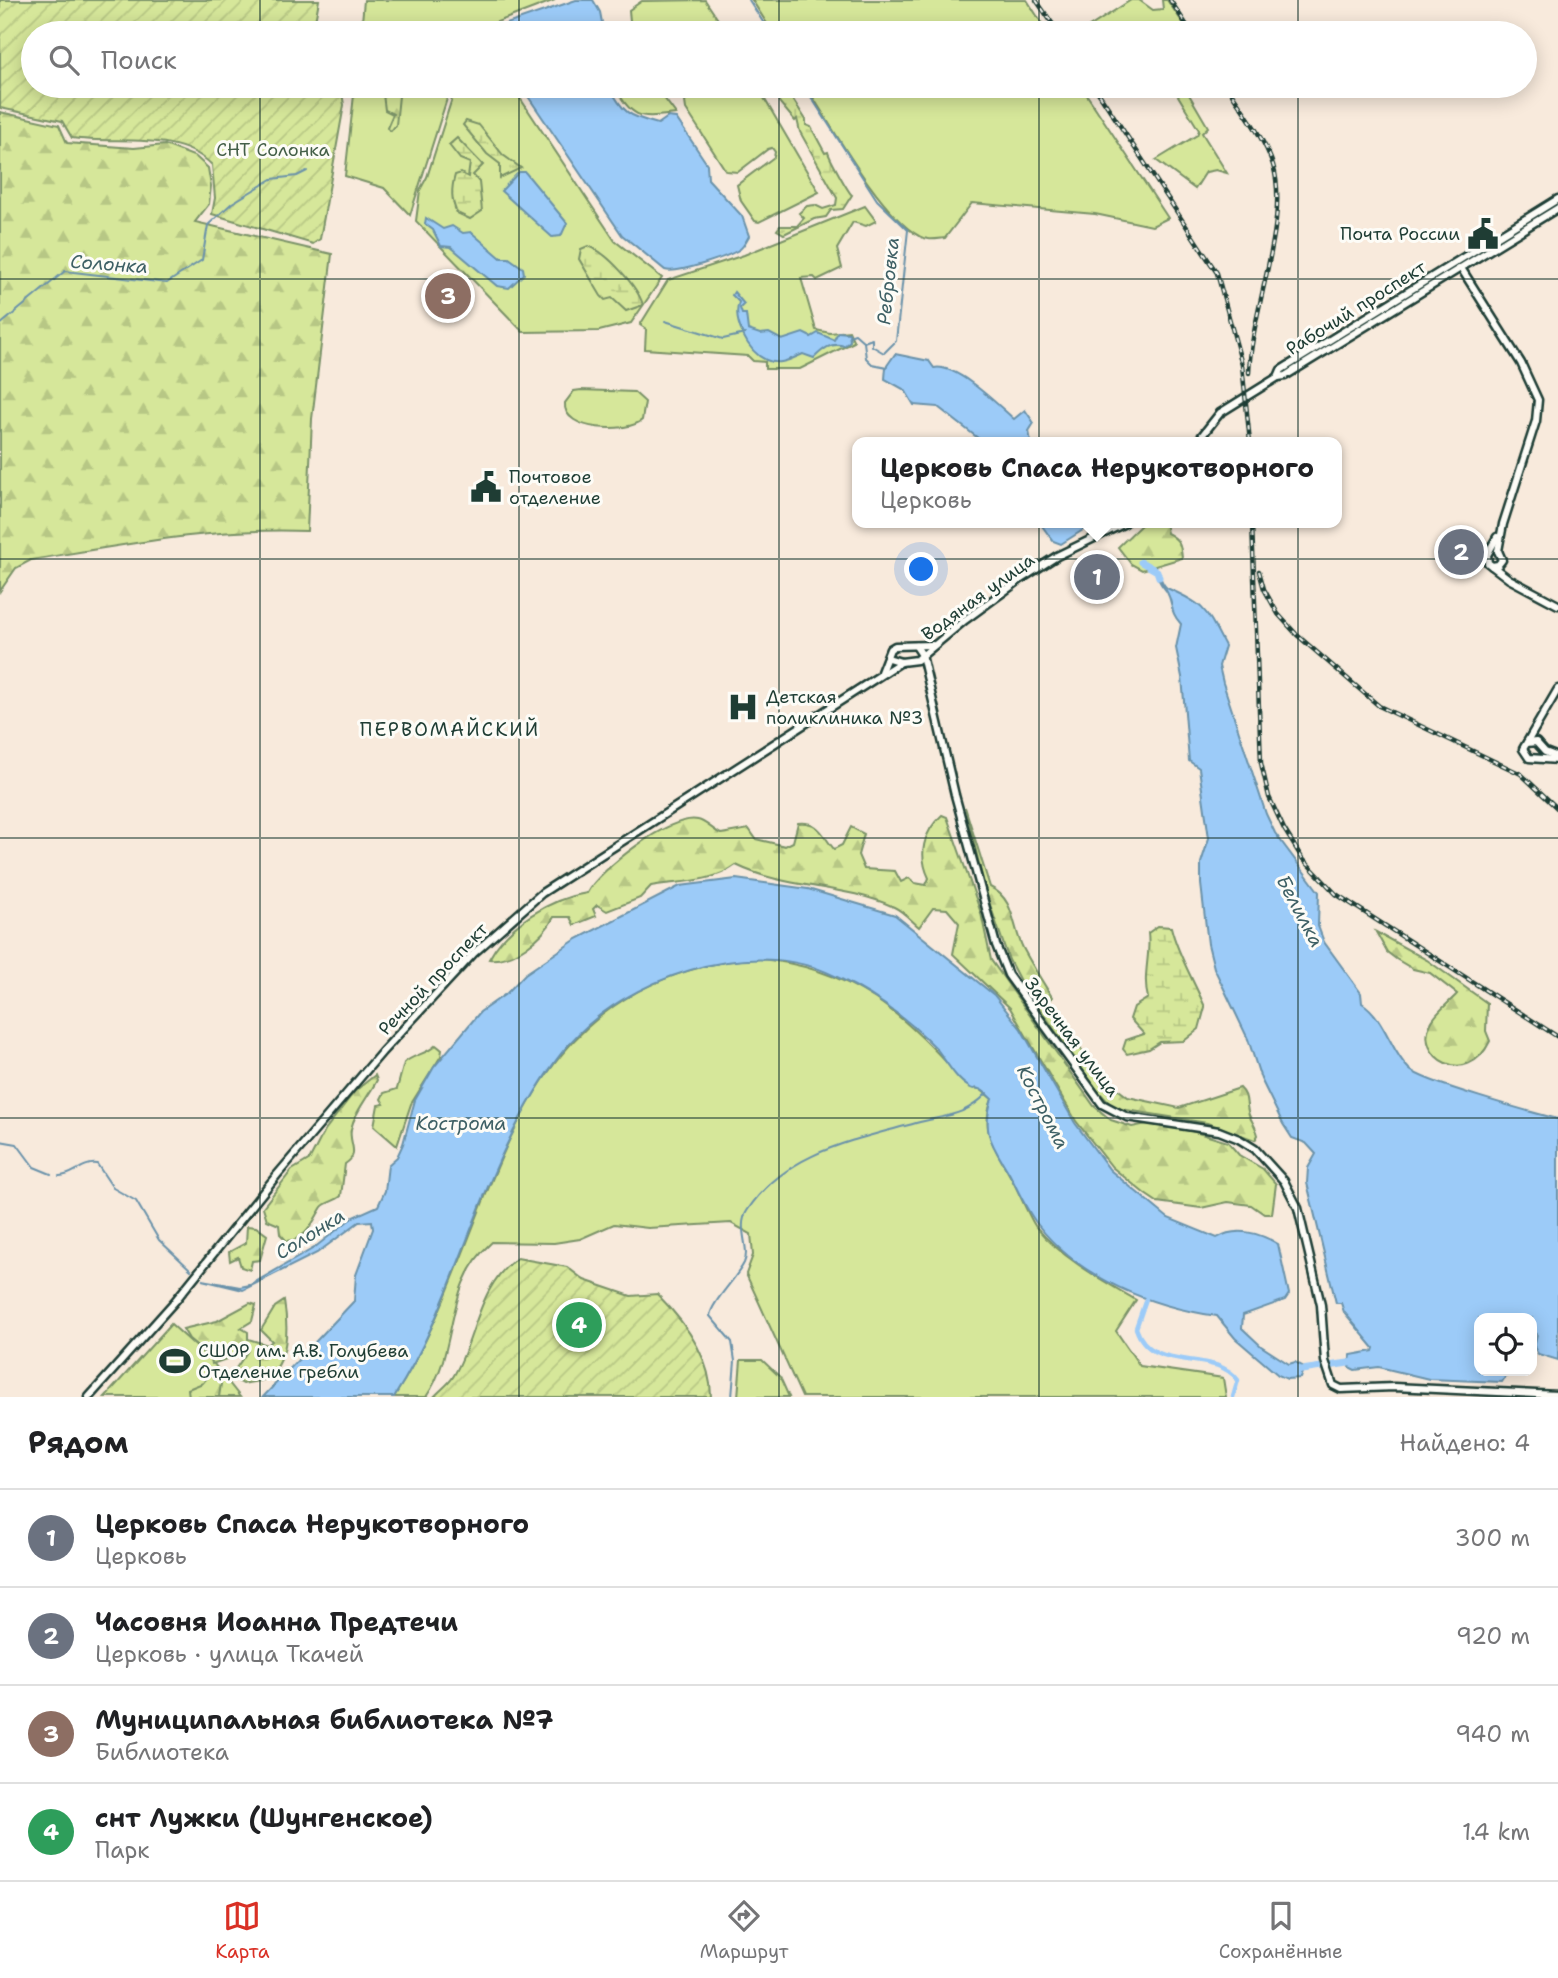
<!DOCTYPE html>
<html lang="ru">
<meta charset="utf-8">
<style>
:root{--surface:#fff;--page:#f6f6f6;--text:#202124;--muted:#757577;--line:#e0e0e0;--accent:#d93025}
body{margin:0;font-family:"Shantell Sans",sans-serif;background:var(--page);color:var(--text)}
.controls{position:absolute;right:21px;bottom:21px;display:grid;overflow:hidden;border-radius:14px;box-shadow:0 4px 18px #0003}
.controls button{width:63px;height:63px;display:grid;place-items:center;padding:0;border:0;border-bottom:2px solid var(--line);background:var(--surface);color:var(--text);font:35px sans-serif}
.you{position:absolute;left:922px;top:570px;width:24px;height:24px;margin:-18px;border:5px solid #fff;border-radius:50%;background:#1a73e8;box-shadow:0 0 0 10px #1a73e833}
.badge{display:grid;place-items:center;width:46px;height:46px;border-radius:50%;background:var(--accent);color:#fff;font-size:23px;font-weight:700}
.pin{position:absolute;translate:-50% -50%;border:4px solid #fff;box-shadow:0 2px 7px #0006}
.popup{position:absolute;left:852px;top:437px;width:490px;height:91px;box-sizing:border-box;display:grid;place-content:center;border-radius:14px;background:var(--surface);filter:drop-shadow(0 2px 5px #0005);font-size:23px;white-space:nowrap;color:var(--muted)}
.popup b{font-size:26px;color:var(--text)}
.popup::after{content:'';position:absolute;left:50%;top:100%;margin-left:-14px;border:14px solid transparent;border-top-color:var(--surface)}
.list{margin:0;padding:0;list-style:none}
h2{display:flex;justify-content:space-between;align-items:center;height:91px;margin:0;padding:0 28px;font-size:30px}
h2 small{font-size:23px;font-weight:400;color:var(--muted)}
.list li{display:grid;grid-template-columns:46px 1fr auto;gap:21px;align-items:center;box-sizing:border-box;height:98px;padding:0 28px;border-top:2px solid var(--line)}
.list b{display:block;font-size:26px;white-space:nowrap}
.list p{margin:0;font-size:23px;white-space:nowrap;color:var(--muted)}
.list em{font-size:23px;font-style:normal;color:var(--muted)}
.icon{flex:none;width:38px;height:38px;fill:none;stroke:currentColor;stroke-width:2;stroke-linecap:round;stroke-linejoin:round}
.map{position:relative;flex:none;width:1558px;height:1397px;overflow:hidden}
.search{position:absolute;background:var(--surface);box-shadow:0 4px 18px #0003;left:21px;right:21px;top:21px;height:77px;display:flex;align-items:center;gap:18px;box-sizing:border-box;padding:0 24px;border-radius:38px;color:var(--muted);font-size:26px}
.sheet{height:483px;background:var(--surface)}
nav{display:flex;justify-content:space-around;align-items:center;box-sizing:border-box;height:98px;border-top:2px solid var(--line);background:var(--surface);font-size:19px;color:var(--muted)}
nav a{display:grid;justify-items:center;gap:4px}
nav .on{color:var(--accent)}
.map>svg:first-child{display:block}
.grass{fill:#d6e79a;stroke:#7a9267;stroke-width:2}
.forest{fill:url(#forest-firs);stroke:#7a9267;stroke-width:2}
.wetland{fill:url(#wetland-marsh);stroke:#7a9267;stroke-width:2}
.garden{fill:url(#garden-furrows);stroke:#7a9267;stroke-width:2}
.water{fill:#9ccbf8;stroke:#6a92aa;stroke-width:2}
.lines{fill:none;stroke-linecap:round;stroke-linejoin:round}
.stream{stroke:#6a92aa;stroke-width:2}
.canal{stroke:#9ccbf8;stroke-width:4.5}
.river{stroke:#9ccbf8;stroke-width:7}
.secondary-casing{stroke:#1f3d34;stroke-width:11}
.secondary{stroke:#fdfcf7;stroke-width:6}
.rail-casing{stroke:#1f3d34;stroke-width:4.5}
.rail{stroke:#fdfcf7;stroke-width:2;stroke-dasharray:5;stroke-linecap:butt}
.grid{fill:none;stroke:#1f3d34;stroke-width:2;stroke-opacity:0.55}
.labels{text-anchor:middle;dominant-baseline:central;stroke-width:6;stroke-linejoin:round;paint-order:stroke}
.park-label{font-size:18px;fill:#445f48;stroke:#fdfcf7}
.poi-label{font-size:18px;fill:#1f3d34;stroke:#fdfcf7;text-anchor:start}
.street-label{font-size:18px;fill:#1f3d34;stroke:#fdfcf7}
.water-label{font-size:19px;font-style:italic;fill:#3e6065;stroke:#fdfcf7}
.neighbourhood-label{font-size:19px;letter-spacing:2px;fill:#1f3d34;stroke:#fdfcf7}
</style>
<div class="map">
<svg width="1558" height="1397" viewBox="0 0 1558 1397">
<defs>
<pattern id="forest-firs" width="22" height="20" patternUnits="userSpaceOnUse" patternTransform="scale(1.75)"><rect width="22" height="20" fill="#d6e79a"/><path d="M5 1l3.5 6h-7zM16 11l3.5 6h-7z" fill="#b7c785"/></pattern>
<pattern id="wetland-marsh" width="20" height="14" patternUnits="userSpaceOnUse" patternTransform="scale(1.75)"><rect width="20" height="14" fill="#d6e79a"/><path d="M1 5h8M5 5V1M11 12h8M15 12V8" fill="none" stroke="#b7c785"/></pattern>
<pattern id="garden-furrows" width="10" height="10" patternUnits="userSpaceOnUse" patternTransform="scale(1.75)"><rect width="10" height="10" fill="#d6e79a"/><path d="M-1 1l2-2M0 10L10 0M9 11l2-2" fill="none" stroke="#b7c785"/></pattern>
</defs>
<rect width="100%" height="100%" fill="#f8eadc"/>
<filter id="ink" filterUnits="userSpaceOnUse"><feTurbulence type="fractalNoise" baseFrequency=".0143" numOctaves="2"/><feDisplacementMap in="SourceGraphic" scale="14" xChannelSelector="R" yChannelSelector="G"/><feConvolveMatrix kernelMatrix="1 2 1 2 8 2 1 2 1" color-interpolation-filters="sRGB"/></filter>
<g filter="url(#ink)">
<g class="grass">
<polygon points="364,0 555,0 468,33 361,33"/>
<polygon points="705,0 727,33 631,32 629,10 642,1"/>
<polygon points="752,0 1027,0 1048,33 773,33"/>
<polygon points="1131,0 1139,0 1153,10 1163,9 1162,0 1167,0 1190,33 1080,33"/>
<polygon points="355,86 451,86 410,215 384,188 345,176"/>
<polygon points="456,86 512,86 615,241 662,278 631,323 599,331 523,332 416,221 420,190 427,177"/>
<path d="M614,86h41l21,28c-38,4 -42,6 -62,-28z"/>
<polygon points="692,86 757,86 819,192 759,222 755,221 741,201 737,185 774,157 775,152 772,148 768,149 738,172 726,171 686,109 685,102"/>
<path d="M806,86h275l87,132 -16,8 -57,-12 -123,-11 -27,35c-9,1 -18,3 -26,-2 -39,-21 -88,-111 -113,-150z"/>
<polygon points="1172,86 1184,86 1208,127 1202,133 1227,173 1216,170 1206,172 1195,189 1156,160 1197,135 1199,130"/>
<polygon points="865,206 876,221 866,226 853,222 837,249 842,268 817,280 814,277 801,278 816,330 830,333 849,331 854,342 800,369 765,369 765,362 753,361 748,356 645,349 646,329 640,325 668,280 744,255"/>
<path d="M581,390l53,2 11,10 -3,18c-13,13 -80,12 -77,-17l9,-12z"/>
<path d="M752,958c103,8 152,57 217,129l11,2 12,10c-12,32 2,47 17,75 7,11 21,46 27,53 27,32 64,52 100,73l-20,31 24,35 83,12 3,19h-424l-56,-123 7,-19 -2,-21 -20,-11 -83,5 -34,-4 -34,15 -26,4 -62,-1c-50,44 -32,106 -66,155h-32c111,-173 99,-410 358,-439z"/>
<path d="M436,1045l6,5 -1,6 -30,48 -14,42 -23,-20 4,-21 6,-1 -3,-5 3,-6 13,-4 7,-26c10,-9 22,-8 32,-18z"/>
<polygon points="171,1324 210,1359 240,1397 105,1397"/>
<polygon points="741,1360 762,1360 780,1377 789,1397 738,1397"/>
</g>
<g class="forest">
<polygon points="382,86 400,86 396,125 391,131 387,128 393,114 385,110"/>
<path d="M0,112l59,13 8,18 67,5 31,-3 31,12 12,11 3,18 -2,18 -14,18 137,32 -20,165 -5,112c-94,-4 -184,14 -276,29l-15,8 -16,23z"/>
<path d="M1143,523h22l2,10c12,6 14,12 15,25l-40,12 -11,-6 -13,-17z"/>
<path d="M965,807l25,80c25,12 22,39 33,61 9,17 19,33 29,49l-6,8 12,4 36,62 34,26 51,11 61,-20c9,8 5,16 9,27 3,7 7,12 9,20l-3,5 -48,-17 -93,-15 -17,-18 -77,-109 -11,-21 -22,-64z"/>
<path d="M942,815l5,2 34,96 10,47 103,146 17,14 21,7 15,-3 41,6 40,12 11,13 24,14 13,15 -4,30h-8l-13,-9 -23,-3 -27,6 -44,-6 -12,-8 -33,-27 -36,-46 -66,-113 -57,-54 6,-31 -12,-14 -14,-1 -14,19c-7,-6 -16,-16 -25,-20 -51,-23 -109,-18 -158,-42 -24,18 -56,16 -85,21l-11,12 -33,13 -10,-6 -4,4 3,7 -22,9 -4,-8h-16c-11,21 -41,45 -65,42 18,-34 62,-61 98,-66 11,-22 84,-80 111,-73 7,1 16,11 23,14l28,-5 7,10 29,7 8,-4 5,-19c22,-2 24,12 36,26l8,-4 9,-18 13,7 -6,21 6,14 31,2 6,11 8,-4 6,5 11,2 3,-7c-11,-23 -6,-46 13,-63z"/>
<path d="M1376,932l51,28 60,43 -1,28 4,10c-23,49 -77,15 -59,-18 5,-11 18,-20 26,-29l-27,-21 -17,-4 -17,-10 -9,-7z"/>
<path d="M375,1075l2,5c-8,16 -22,31 -26,49 -3,14 10,25 -6,35l-4,32c-5,5 -15,6 -19,11 -9,14 -15,33 -35,34l-7,-7 -1,-9 -12,-5 -4,-13 29,-37 18,-11 15,-29 30,-39z"/>
<polygon points="247,1226 256,1227 267,1235 260,1260 252,1261 250,1270 241,1267 238,1257 230,1261 229,1252 246,1243"/>
<path d="M284,1301c4,24 6,62 -19,78 -6,3 -16,3 -22,5l-13,-7 17,-25 -35,12 -1,-7 -22,-18 -6,-10 34,-8 33,-18 6,2 -4,16 -11,7 7,4v7l20,6 4,-4 -11,-11 14,-23z"/>
<polygon points="214,1369 221,1384 219,1397 189,1397 188,1389 203,1383"/>
</g>
<g class="wetland">
<path d="M774,86l11,1 21,33v5l5,2 14,26 3,-1c1,5 20,40 24,43l-9,14 -12,1 -5,7 -12,2 -30,15 -7,-4 3,-4h17l7,-8 -5,-5 8,-7 8,-1 8,4 13,-4 1,-7 -37,-66 -3,-13 -2,2 -16,-19v-10z"/>
<polygon points="466,121 479,125 503,155 521,168 500,178 500,164 487,154 463,125"/>
<path d="M457,138l26,27 -10,10 6,7 3,29 -12,8 -13,-6c-6,-13 -6,-24 -2,-38l6,-2 7,4 2,-14 -10,-4 -11,-14z"/>
<path d="M588,246c18,5 50,41 55,59l-17,6 -14,-13 -7,2 -4,-4 -22,-37 2,-10z"/>
<path d="M1158,926l13,1c6,26 23,54 34,80l-6,22 -15,12 -24,1 -11,7 -22,5 -4,-5 3,-9 18,-6 -14,-15 4,-12 14,-9c-6,-23 3,-43 0,-65z"/>
</g>
<g class="garden">
<path d="M0,0h319l-6,33h-280v53h308l3,19 -24,134 -7,5 -101,-30 3,-16 -3,-33c-35,-35 -94,-20 -140,-27l-10,-17 -62,-13z"/>
<path d="M517,1258l50,9 17,13 47,16 26,-2c27,27 54,64 54,103h-277c6,-7 14,-12 19,-20 23,-37 24,-91 64,-119z"/>
</g>
<g class="water">
<polygon points="576,0 593,0 600,12 604,33 493,33 495,28"/>
<path d="M521,86h88c14,27 19,30 49,38l10,-7 8,1 31,46 1,15 34,37 7,20c-3,5 -5,10 -9,13 -12,8 -63,25 -75,21l-43,-35z"/>
<polygon points="519,172 525,172 567,223 561,236 552,237 501,191"/>
<polygon points="426,218 443,229 452,226 463,233 471,232 501,258 509,258 523,268 524,274 509,288 497,286 451,247 441,246 433,230 425,224"/>
<path d="M734,292l10,12 -4,4 2,6h4l2,16 12,4 9,-1 13,7 21,-7 8,4 7,-4 16,7 4,-8 11,1 1,8 -6,5c-13,-4 -21,3 -30,12l-11,-4c-12,5 -23,12 -37,6 -18,-8 -34,-39 -27,-58l-7,-7z"/>
<path d="M895,354l34,7 5,7c22,-5 64,37 80,51l11,-9 9,13 -5,8 2,11h-48l-45,-35 -24,-2 -9,-15 -20,-11 1,-12z"/>
<polygon points="1040,523 1094,523 1061,544 1053,541"/>
<path d="M1157,571c4,5 5,16 12,18 37,16 37,21 56,57l-6,20 4,17 43,131 9,19 44,59 -1,34 6,16 37,51 1,10c23,15 28,47 47,66 13,13 125,44 149,50v241l-20,-6 -4,-7 3,-13 -5,-2v-14h-53v53h30l-7,11 -73,-3 -50,-12 -24,3 -6,-3 2,-12 22,-4 1,-3 -30,-36 -3,-9h-5l-29,-120 1,-15 8,-14 -10,-11 -14,-5 -9,-14 -22,-45 -13,-40 -34,-71 -6,-24 -7,-60v-21l8,-25 -10,-70 -10,-7 -7,-84 -6,-29 5,-24c-12,-13 -7,-19 -14,-32 -5,-7 -9,-10 -10,-21z"/>
<path d="M736,879l72,10 87,26 99,80 27,34 54,94 35,47 58,48 49,20c19,-12 43,-5 61,6l11,50 -4,6 -42,15 -1,13 19,18 28,18 6,-2 9,5 -4,11 -13,1 -9,-4 -43,-37 -18,-22c-65,-9 -137,-37 -179,-91 -12,-15 -20,-35 -29,-52 -17,-29 -28,-40 -17,-74 -4,-3 -8,-9 -13,-10 -7,-3 -2,3 -10,-2 -14,-8 -24,-28 -34,-40 -30,-31 -69,-58 -109,-75 -81,-34 -199,6 -256,71 -23,26 -41,58 -57,89 -44,86 -66,183 -119,265h-131l91,-96 2,-26 17,-46 -1,-8 -13,1 -42,31 -74,37 -41,-10 38,7 10,-2 64,-37 39,-31 25,-11 7,-15 3,-26 9,-8 6,-13 12,-44 19,-33 46,-55 27,-19 18,-19 50,-34 105,-54z"/>
</g>
<g class="lines">
<g class="stream">
<polyline points="749,0 770,33"/>
<polyline points="804,86 877,200 908,230 896,341 884,353 872,346 872,339 864,342"/>
<polyline points="665,321 723,339 745,334"/>
<polyline points="0,325 65,271 167,283 202,260 208,225 232,203 272,179 297,176 307,171"/>
<polyline points="849,336 855,334 864,342 866,358 872,364 887,367"/>
<polyline points="0,1141 17,1144 34,1167 51,1174"/>
<path d="M59,1176c13,1 23,-14 38,-12l16,24 23,13 23,39 32,30"/>
<path d="M732,1397l3,-36 -3,-19 -22,-26c1,-13 26,-37 34,-53 7,-15 -8,-35 3,-52 39,-59 104,-70 169,-88 29,-8 49,-6 71,-30"/>
</g>
<path class="canal" d="M1146,1299l-10,29c15,47 77,19 102,52l-5,17"/>
<g class="river">
<polyline points="1141,562 1157,571 1159,577"/>
<polyline points="1295,1371 1355,1362"/>
</g>
<defs>
<g id="secondary">
<polyline points="1461,268 1521,363 1538,400 1536,421 1503,524 1498,551"/>
<polyline points="1278,377 1285,376 1558,208"/>
<polyline points="1197,442 1220,413 1278,377 1281,370 1558,199"/>
<polyline points="1497,537 1487,555 1488,563 1509,579 1558,605"/>
<polyline points="1492,566 1498,565 1502,560 1498,551"/>
<polyline points="916,646 922,655 955,795 996,945 1008,975 1102,1104 1127,1117 1219,1131 1239,1139 1255,1149 1284,1181 1298,1208 1321,1305 1325,1361 1333,1385 1341,1389 1394,1387 1558,1395"/>
<polyline points="888,658 901,662 917,660 965,620 1021,579 1057,556 1125,523"/>
<polyline points="881,672 890,649 895,646 932,645"/>
<polyline points="1558,689 1523,749 1529,758 1558,760"/>
<polyline points="1527,743 1536,742 1545,752 1558,757"/>
<polyline points="89,1397 175,1301 277,1175 382,1052 474,953 542,893 901,662"/>
</g>
</defs>
<use href="#secondary" class="secondary-casing"/>
<use href="#secondary" class="secondary"/>
<defs>
<g id="rail">
<polyline points="1036,0 1059,33"/>
<polyline points="1170,0 1192,33"/>
<polyline points="1094,86 1217,273 1242,365 1250,442"/>
<path d="M1227,86c16,25 37,51 46,79 17,55 -22,146 -24,208"/>
<polyline points="1252,523 1261,763 1269,797 1284,829 1302,858 1336,894 1558,1037"/>
<polyline points="1259,571 1264,589 1278,614 1297,635 1379,706 1521,774 1558,809"/>
</g>
</defs>
<use href="#rail" class="rail-casing"/>
<use href="#rail" class="rail"/>
</g>
</g>
<path class="grid" d="M260,0v33M519,0v33M779,0v33M1039,0v33M1298,0v33M260,86v1311M519,86v1311M779,86v1311M1039,86v1311M1298,86v1311M0,279h1558M0,559h1558M0,838h1558M0,1118h1558"/>
<defs>
<symbol id="civic-bare" viewBox="-9 -9 18 18"><path d="M-.6-6.5H3V-4.5H.6V-3L4-1V1h2V6H-6V1h2V-1L-.6-3ZM-1.2 2.5V6h2.4V2.5Z" fill="#1f3d34" stroke="#fdfcf7" stroke-width="2.5" paint-order="stroke"/></symbol>
<symbol id="hospital-bare" viewBox="-9 -9 18 18"><path d="M-5-5h3v3.5h4V-5h3V5h-3V1.5h-4V5h-3Z" fill="#1f3d34" stroke="#fdfcf7" stroke-width="2.5" paint-order="stroke"/></symbol>
<symbol id="stadium-bare" viewBox="-9 -9 18 18"><path d="M0-5a6.5 5 0 1 0 0 10a6.5 5 0 1 0 0-10ZM-3.5-1.8h7v3.6h-7Z" fill="#1f3d34" stroke="#fdfcf7" stroke-width="2.5" paint-order="stroke"/></symbol>
</defs>
<g fill-rule="evenodd">
<use href="#civic-bare" x="1461" y="212" width="44" height="44"/>
<use href="#civic-bare" x="464" y="465" width="44" height="44"/>
<use href="#hospital-bare" x="721" y="685" width="44" height="44"/>
<use href="#stadium-bare" x="153" y="1339" width="44" height="44"/>
</g>
<g class="labels">
<g class="park-label">
<text x="273" y="150">СНТ Солонка</text>
</g>
<g class="poi-label">
<text x="1460" y="234" text-anchor="end">Почта России</text>
<text x="509" y="477">Почтовое<tspan x="509" dy="21">отделение</tspan></text>
<text x="766" y="697">Детская<tspan x="766" dy="21">поликлиника №3</tspan></text>
<text x="198" y="1351">СШОР им. А.В. Голубева<tspan x="198" dy="21">Отделение гребли</tspan></text>
</g>
<g class="street-label">
<text transform="translate(1356 308) rotate(-32)">Рабочий проспект</text>
<text transform="translate(978 597) rotate(-36)">Водяная улица</text>
<text transform="translate(433 979) rotate(-46)">Речной проспект</text>
<text transform="translate(1072 1037) rotate(53)">Заречная улица</text>
</g>
<g class="water-label">
<text transform="translate(109 264) rotate(4)">Солонка</text>
<text transform="translate(888 281) rotate(-84)">Ребровка</text>
<text transform="translate(1300 911) rotate(62)">Белилка</text>
<text transform="translate(1043 1107) rotate(63)">Кострома</text>
<text x="461" y="1123">Кострома</text>
<text transform="translate(310 1234) rotate(-32)">Солонка</text>
</g>
<g class="neighbourhood-label">
<text x="450" y="729">ПЕРВОМАЙСКИЙ</text>
</g>
</g>
</svg>
<div class="controls">
<button><svg class="icon" aria-label="locate" viewBox="0 0 24 24"><circle cx="12" cy="12" r="6"/><path d="M12 2v4M12 18v4M2 12h4M18 12h4"/></svg></button>
</div>
<div class="you"></div>
<div class="pin badge" style="left:1097px;top:577px;background:#6b7280">1</div>
<div class="popup"><b>Церковь Спаса Нерукотворного</b>Церковь</div>
<div class="pin badge" style="left:1461px;top:552px;background:#6b7280">2</div>
<div class="pin badge" style="left:448px;top:296px;background:#8d6e63">3</div>
<div class="pin badge" style="left:579px;top:1325px;background:#2e9e5b">4</div>
<div class="search"><svg class="icon" aria-label="search" viewBox="0 0 24 24"><circle cx="10" cy="10" r="6"/><path d="M15 15l6 6"/></svg>Поиск</div>
</div>
<section class="sheet">
<h2>Рядом<small>Найдено: 4</small></h2>
<ul class="list">
<li><span class="badge" style="background:#6b7280">1</span><div><b>Церковь Спаса Нерукотворного</b><p>Церковь</p></div><em>300 m</em></li>
<li><span class="badge" style="background:#6b7280">2</span><div><b>Часовня Иоанна Предтечи</b><p>Церковь · улица Ткачей</p></div><em>920 m</em></li>
<li><span class="badge" style="background:#8d6e63">3</span><div><b>Муниципальная библиотека №7</b><p>Библиотека</p></div><em>940 m</em></li>
<li><span class="badge" style="background:#2e9e5b">4</span><div><b>снт Лужки (Шунгенское)</b><p>Парк</p></div><em>1.4 km</em></li>
</ul>
</section>
<nav>
<a class="on"><svg class="icon" aria-label="map" viewBox="0 0 24 24"><path d="M3 6l6-2 6 2 6-2v14l-6 2-6-2-6 2zM9 4v14M15 6v14"/></svg>Карта</a>
<a><svg class="icon" aria-label="directions" viewBox="0 0 24 24"><path d="M12 3l9 9-9 9-9-9zM9 14v-3h6M13 9l2 2-2 2"/></svg>Маршрут</a>
<a><svg class="icon" aria-label="saved" viewBox="0 0 24 24"><path d="M7 4h10v16l-5-4-5 4z"/></svg>Сохранённые</a>
</nav>
